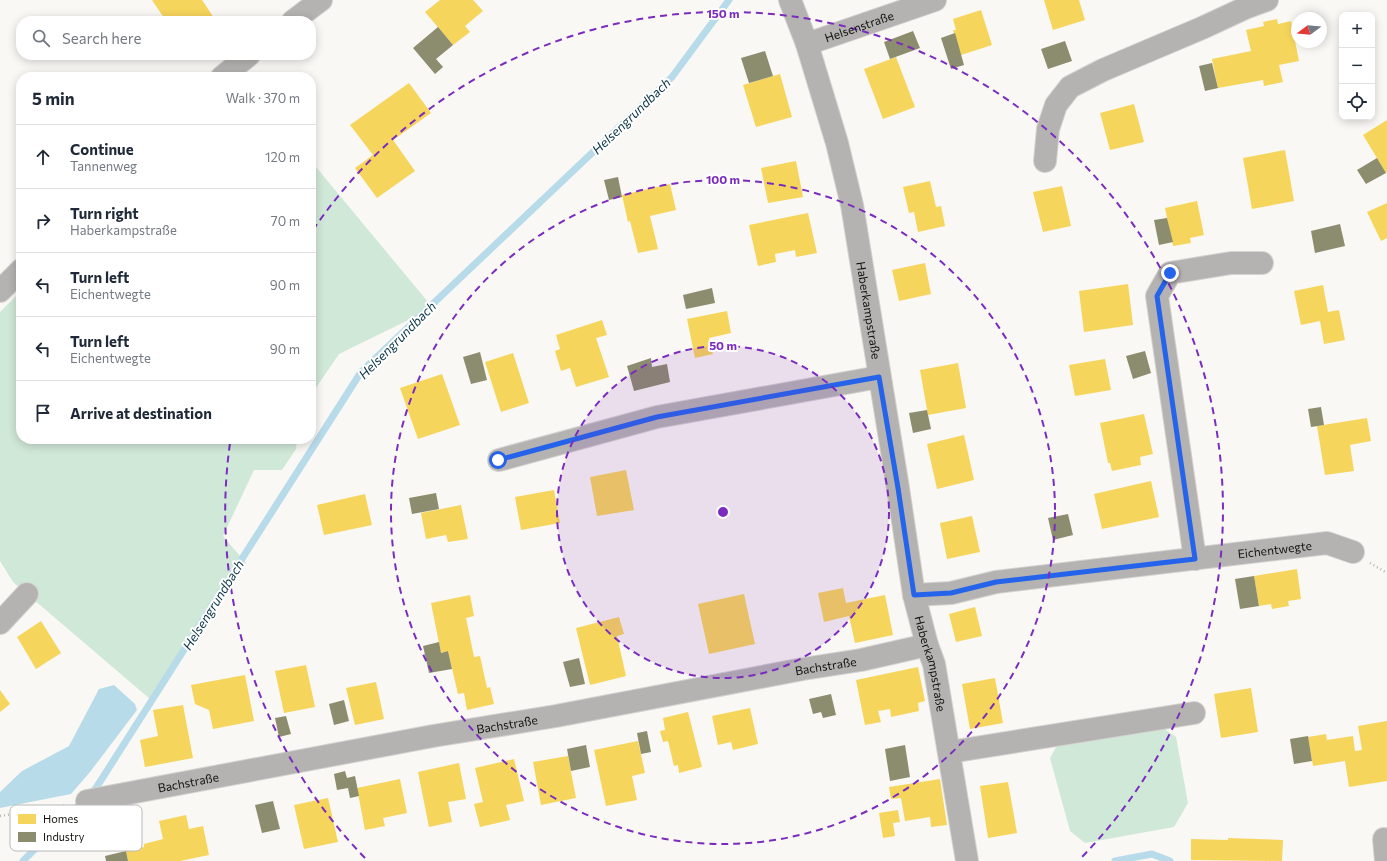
<!DOCTYPE html>
<meta charset="utf-8">
<style>
:root{--surface:#fff;--page:#f2f2f3;--text:#1f2937;--muted:#747a83;--line:#e0e1e3}
body{margin:0;font-family:Commissioner,sans-serif;background:var(--page);color:var(--text)}
.controls{position:absolute;right:12px;top:12px;display:grid;overflow:hidden;border-radius:8px;box-shadow:0 2px 10px #0003}
.controls button{width:36px;height:36px;display:grid;place-items:center;padding:0;border:0;border-bottom:1px solid var(--line);background:var(--surface);color:var(--text);font:20px sans-serif}
.compass{position:absolute;left:1291px;top:12px;width:36px;height:36px;border-radius:50%;background:var(--surface);box-shadow:0 2px 10px #0003;rotate:254deg}
.stop{position:absolute;width:12px;height:12px;margin:-9px;border:3px solid #2563eb;border-radius:50%;background:#fff}
.stop.end{background:#2563eb;border-color:#fff;box-shadow:0 1px 4px #0008}
.list{margin:0;padding:0;list-style:none}
h2{display:flex;justify-content:space-between;align-items:center;height:52px;margin:0;padding:0 16px;font-size:17px}
h2 small{font-size:13px;font-weight:400;color:var(--muted)}
.list li{display:grid;grid-template-columns:26px 1fr auto;gap:12px;align-items:center;box-sizing:border-box;height:64px;padding:0 16px;border-top:1px solid var(--line)}
.list b{display:block;font-size:15px;white-space:nowrap}
.list p{margin:0;font-size:13px;white-space:nowrap;color:var(--muted)}
.list em{font-size:13px;font-style:normal;color:var(--muted)}
.icon{flex:none;width:22px;height:22px;fill:none;stroke:currentColor;stroke-width:2;stroke-linecap:round;stroke-linejoin:round}
.map{position:relative;flex:none;width:1387px;height:861px;overflow:hidden}
.search{position:absolute;background:var(--surface);box-shadow:0 2px 10px #0003;left:16px;top:16px;width:300px;height:44px;display:flex;align-items:center;gap:10px;box-sizing:border-box;padding:0 14px;border-radius:16px;color:var(--muted);font-size:15px}
.panel{position:absolute;background:var(--surface);box-shadow:0 2px 10px #0003;left:16px;top:72px;width:300px;height:372px;border-radius:16px}
.map>svg:first-child{display:block}
.green{fill:#d0e8d8}
.water{fill:#b8dbea}
.homes{fill:#f6d55c}
.industry{fill:#8c8c6e}
.lines{fill:none;stroke-linecap:round;stroke-linejoin:round}
.stream{stroke:#b8dbea;stroke-width:7}
.minor-casing{stroke:#d4d3d0;stroke-width:24}
.path{stroke:#b6b5b3;stroke-width:2.5;stroke-dasharray:1 3;stroke-linecap:butt}
.minor{stroke:#b4b3b2;stroke-width:22}
.route{stroke:#2563eb;stroke-width:5}
.ring{fill:none;stroke:#7b2cbf;stroke-width:2;stroke-dasharray:7 5}
.labels{text-anchor:middle;dominant-baseline:central;stroke-width:4;stroke-linejoin:round;paint-order:stroke}
.street-label{font-size:12px;fill:#13120f;stroke:#fff}
.water-label{font-size:13px;font-style:italic;fill:#083545;stroke:#fff}
.key{fill:#fff;stroke:#b8b8b7;stroke-width:1}
.key-label{font-size:11px;fill:#13120f}
.centre{fill:#7b2cbf;stroke:#fff;stroke-width:2}
.ring-label{font-size:12px;text-anchor:middle;font-weight:bold;fill:#7b2cbf;stroke:#fff;stroke-width:4;stroke-linejoin:round;paint-order:stroke}
</style>
<div class="map">
<svg width="1387" height="861" viewBox="0 0 1387 861">
<rect width="100%" height="100%" fill="#faf8f4"/>
<g class="green">
<polygon points="311,161 433,308 339,354 311,395"/>
<polygon points="21,291 21,439 297,439 296,449 282,470 254,470 223,536 246,563 150,699 13,582 0,561 0,312"/>
<polygon points="1151,720 1176,737 1188,803 1174,827 1085,843 1070,831 1050,758 1059,742"/>
</g>
<polygon class="water" points="114,685 135,704 137,710 90,772 71,794 0,808 0,792 22,771 69,746 99,689"/>
<g class="homes">
<polygon points="152,0 202,0 216,21 166,21"/>
<polygon points="440,0 473,0 483,11 465,26 470,32 453,45 425,12"/>
<polygon points="1044,0 1079,0 1085,20 1053,30"/>
<polygon points="981,10 992,45 961,55 953,30 956,30 953,19"/>
<polygon points="1277,19 1278,24 1291,21 1299,61 1279,65 1283,82 1264,86 1263,80 1218,88 1212,59 1251,51 1246,30 1264,26 1263,22"/>
<polygon points="896,57 915,107 883,119 864,69"/>
<polygon points="780,74 792,117 756,127 743,85"/>
<polygon points="409,83 431,113 393,140 415,171 377,198 355,168 373,155 350,125"/>
<polygon points="1134,104 1144,142 1110,150 1100,113"/>
<polygon points="1387,120 1387,172 1386,173 1363,135"/>
<polygon points="1285,150 1294,201 1252,209 1243,158"/>
<polygon points="796,161 803,197 768,203 761,168"/>
<polygon points="930,181 936,207 941,206 945,226 918,232 914,212 909,213 903,187"/>
<polygon points="670,184 676,210 650,216 658,249 638,253 630,221 628,222 622,195"/>
<polygon points="1062,186 1071,226 1043,232 1033,192"/>
<polygon points="1197,201 1204,235 1190,238 1191,243 1173,246 1165,208"/>
<polygon points="1387,203 1387,238 1381,241 1367,212"/>
<polygon points="808,213 817,253 796,257 795,250 775,254 776,262 758,266 749,225"/>
<polygon points="925,263 931,294 899,301 892,270"/>
<polygon points="1128,284 1133,325 1084,332 1079,291"/>
<polygon points="1323,285 1328,312 1339,310 1345,340 1324,344 1320,321 1301,325 1294,291"/>
<polygon points="727,311 731,333 709,338 713,354 695,358 687,319"/>
<polygon points="602,320 607,335 596,338 609,377 576,387 570,368 561,371 555,351 560,349 556,335"/>
<polygon points="513,353 529,403 501,412 485,362"/>
<polygon points="1105,359 1111,390 1075,396 1069,365"/>
<polygon points="958,363 966,408 928,415 920,370"/>
<polygon points="442,374 460,425 418,439 400,388"/>
<polygon points="1144,414 1153,454 1140,457 1141,465 1112,471 1110,463 1108,463 1100,423"/>
<polygon points="1367,418 1371,441 1350,445 1354,471 1325,475 1317,426"/>
<polygon points="964,435 974,480 937,489 927,444"/>
<polygon points="626,470 634,510 597,516 590,477"/>
<polygon points="1151,481 1159,517 1102,529 1094,494"/>
<polygon points="554,490 560,523 521,530 515,497"/>
<polygon points="365,494 372,525 324,535 317,505"/>
<polygon points="461,505 468,539 448,542 446,535 426,539 421,513"/>
<polygon points="972,516 980,552 947,559 940,523"/>
<polygon points="1297,569 1301,599 1288,601 1289,606 1272,609 1271,604 1259,606 1254,576"/>
<polygon points="843,588 846,603 885,595 893,635 855,643 849,616 824,622 818,593"/>
<polygon points="744,594 755,644 709,654 698,604"/>
<polygon points="470,595 474,616 466,618 474,657 480,656 487,688 490,687 494,704 467,710 464,693 458,694 448,651 441,653 431,603"/>
<polygon points="975,607 982,636 956,642 949,614"/>
<polygon points="619,617 624,634 617,636 626,676 590,685 576,628"/>
<polygon points="41,621 61,653 36,669 17,637"/>
<polygon points="306,665 315,707 284,713 275,671"/>
<polygon points="918,667 925,701 918,703 919,711 891,717 890,709 878,711 881,722 865,725 856,680"/>
<polygon points="245,675 254,721 213,729 209,710 195,704 191,685"/>
<polygon points="995,678 1003,723 970,729 962,684"/>
<polygon points="376,682 384,719 355,725 346,688"/>
<polygon points="1251,688 1258,732 1221,738 1214,694"/>
<polygon points="0,690 10,704 0,712"/>
<polygon points="183,705 193,758 145,767 140,740 158,736 153,710"/>
<polygon points="750,708 758,744 733,750 731,742 718,745 712,716"/>
<polygon points="688,712 702,767 679,773 678,765 674,766 668,741 663,742 660,731 665,730 663,718"/>
<polygon points="1387,721 1387,781 1349,787 1345,761 1313,766 1308,737 1326,734 1327,740 1353,736 1355,751 1362,750 1358,726"/>
<polygon points="638,741 645,773 632,776 637,800 606,806 594,750"/>
<polygon points="568,756 576,798 541,805 533,762"/>
<polygon points="514,759 524,801 506,805 510,820 480,827 474,804 483,802 475,768"/>
<polygon points="459,763 466,799 448,802 452,822 429,827 418,772"/>
<polygon points="400,779 407,813 383,818 385,826 365,830 357,788"/>
<polygon points="940,779 947,825 931,827 930,817 905,821 901,798 891,799 889,787"/>
<polygon points="1008,782 1017,833 988,838 980,786"/>
<polygon points="328,798 338,842 304,849 294,805"/>
<polygon points="898,810 900,822 893,823 895,836 883,838 879,813"/>
<polygon points="186,815 189,829 203,826 209,855 180,861 128,861 126,851 144,847 144,844 163,839 159,821"/>
<polygon points="1228,838 1283,840 1282,861 1191,860 1191,839 1228,840"/>
</g>
<g class="industry">
<polygon points="438,27 453,45 436,59 443,67 435,74 413,48"/>
<polygon points="913,31 920,48 890,59 884,42"/>
<polygon points="955,33 964,65 951,69 941,38"/>
<polygon points="1065,41 1072,61 1048,69 1041,49"/>
<polygon points="765,51 773,76 749,83 741,58"/>
<polygon points="1212,63 1218,88 1205,91 1199,66"/>
<polygon points="1377,158 1386,173 1366,184 1357,170"/>
<polygon points="618,177 622,197 609,200 604,180"/>
<polygon points="1167,218 1173,242 1159,245 1154,220"/>
<polygon points="1340,224 1345,246 1315,253 1311,231"/>
<polygon points="712,288 715,303 686,309 683,295"/>
<polygon points="1145,351 1151,373 1133,379 1126,356"/>
<polygon points="480,352 487,380 471,384 463,357"/>
<polygon points="651,358 652,367 667,364 670,382 634,391 627,366"/>
<polygon points="1321,407 1324,425 1311,427 1308,409"/>
<polygon points="927,410 931,429 913,433 909,413"/>
<polygon points="436,493 439,509 412,514 409,498"/>
<polygon points="1068,514 1073,535 1053,540 1048,518"/>
<polygon points="1254,576 1259,606 1240,609 1235,579"/>
<polygon points="439,642 441,653 448,651 452,669 429,673 423,646"/>
<polygon points="579,658 585,684 570,687 563,662"/>
<polygon points="831,694 836,715 823,718 821,712 813,714 809,699"/>
<polygon points="344,700 349,721 334,725 329,704"/>
<polygon points="286,716 291,734 279,737 275,718"/>
<polygon points="647,731 651,752 641,754 637,733"/>
<polygon points="1308,736 1312,761 1294,764 1290,739"/>
<polygon points="586,745 590,767 571,771 567,749"/>
<polygon points="905,745 910,777 890,781 885,749"/>
<polygon points="345,771 347,778 355,776 359,796 350,798 348,788 337,790 334,774"/>
<polygon points="273,801 280,829 262,833 255,805"/>
<polygon points="126,851 128,861 106,861 105,856"/>
</g>
<g class="lines">
<g class="stream">
<polyline points="23,861 96,788 361,372 672,77 729,0"/>
<polyline points="1115,861 1152,854 1170,861"/>
</g>
<defs>
<g id="minor">
<path id="s1" d="M790,0l17,44 30,99 15,62 46,283 16,107 13,50 7,19 33,197"/>
<polyline points="293,21 321,0"/>
<path id="s2" d="M807,44l128,-44"/>
<polyline points="222,77 249,55"/>
<polyline points="1045,161 1048,129 1056,105 1070,87 1103,70 1202,28 1245,8 1267,0"/>
<polyline points="0,291 21,270"/>
<polyline points="499,460 657,417 879,377"/>
<polyline points="1195,559 1157,296 1170,273 1231,263 1262,263"/>
<path id="s3" d="M914,595l37,-2 45,-11 331,-39 26,9"/>
<polyline points="0,623 27,594"/>
<polyline points="950,752 1194,713"/>
<path id="s4" d="M87,801l346,-65 123,-20 247,-47 58,-9 66,-15"/>
<polyline points="1384,839 1386,861"/>
</g>
</defs>
<use href="#minor" class="minor-casing"/>
<g class="path">
<polyline points="1370,563 1387,573"/>
<polyline points="0,816 67,805"/>
</g>
<use href="#minor" class="minor"/>
</g>
<g class="lines">
<polyline class="route" points="498,460 657,417 879,377 898,488 914,595 951,593 996,582 1195,559 1157,296 1170,273"/>
</g>
<circle cx="723" cy="512" r="166" fill="#7b2cbf" fill-opacity=".12"/>
<g class="ring">
<circle cx="723" cy="512" r="166"/>
<circle cx="723" cy="512" r="332"/>
<path d="M365 858A498 498 0 0 1 230 443M313 230A498 498 0 1 1 1081 858"/>
</g>
<g class="labels">
<g class="street-label">
<text stroke="none"><textPath href="#s2" startOffset="55">Helsenstraße</textPath></text>
<text stroke="none"><textPath href="#s1" startOffset="321">Haberkampstraße</textPath></text>
<text stroke="none"><textPath href="#s3" startOffset="364">Eichentwegte</textPath></text>
<text stroke="none"><textPath href="#s1" startOffset="680">Haberkampstraße</textPath></text>
<text stroke="none"><textPath href="#s4" startOffset="751">Bachstraße</textPath></text>
<text stroke="none"><textPath href="#s4" startOffset="427">Bachstraße</textPath></text>
<text stroke="none"><textPath href="#s4" startOffset="103">Bachstraße</textPath></text>
</g>
<g class="water-label">
<text transform="translate(631 116) rotate(-44)">Helsengrundbach</text>
<text transform="translate(397 340) rotate(-45)">Helsengrundbach</text>
<text transform="translate(213 605) rotate(-58)">Helsengrundbach</text>
</g>
</g>
<rect x="10" y="805" width="132" height="46" rx="6" class="key"/>
<rect x="18" y="814" width="18" height="10" fill="#f6d55c"/>
<rect x="18" y="832" width="18" height="10" fill="#8c8c6e"/>
<g class="key-label">
<text x="43" y="823">Homes</text>
<text x="43" y="841">Industry</text>
</g>
<circle cx="723" cy="512" r="6" class="centre"/>
<g class="ring-label">
<text x="723" y="18">150 m</text>
<text x="723" y="184">100 m</text>
<text x="723" y="350">50 m</text>
</g>
</svg>
<div class="controls">
<button>+</button>
<button>−</button>
<button><svg class="icon" aria-label="locate" viewBox="0 0 24 24"><circle cx="12" cy="12" r="6"/><path d="M12 2v4M12 18v4M2 12h4M18 12h4"/></svg></button>
</div>
<svg class="compass" viewBox="-18 -18 36 36"><path d="M0-13l5 13h-10z" fill="#e53935"/><path d="M0 13l5-13h-10z" fill="#747a83"/></svg>
<div class="stop" style="left:498px;top:460px"></div>
<div class="stop end" style="left:1170px;top:273px"></div>
<div class="search"><svg class="icon" aria-label="search" viewBox="0 0 24 24"><circle cx="10" cy="10" r="6"/><path d="M15 15l6 6"/></svg>Search here</div>
<section class="panel">
<h2>5 min<small>Walk · 370 m</small></h2>
<ul class="list">
<li><svg class="icon" aria-label="ahead" viewBox="0 0 24 24"><path d="M12 20V5M6 11l6-6 6 6"/></svg><div><b>Continue</b><p>Tannenweg</p></div><em>120 m</em></li>
<li><svg class="icon" aria-label="right" viewBox="0 0 24 24"><path d="M7 20v-9h11M14 6l5 5-5 5"/></svg><div><b>Turn right</b><p>Haberkampstraße</p></div><em>70 m</em></li>
<li><svg class="icon" aria-label="left" viewBox="0 0 24 24"><path d="M17 20v-9H6M10 6l-5 5 5 5"/></svg><div><b>Turn left</b><p>Eichentwegte</p></div><em>90 m</em></li>
<li><svg class="icon" aria-label="left" viewBox="0 0 24 24"><path d="M17 20v-9H6M10 6l-5 5 5 5"/></svg><div><b>Turn left</b><p>Eichentwegte</p></div><em>90 m</em></li>
<li><svg class="icon" aria-label="arrive" viewBox="0 0 24 24"><path d="M6 21V4h12l-3 4 3 4H6"/></svg><div><b>Arrive at destination</b></div></li>
</ul>
</section>
</div>
